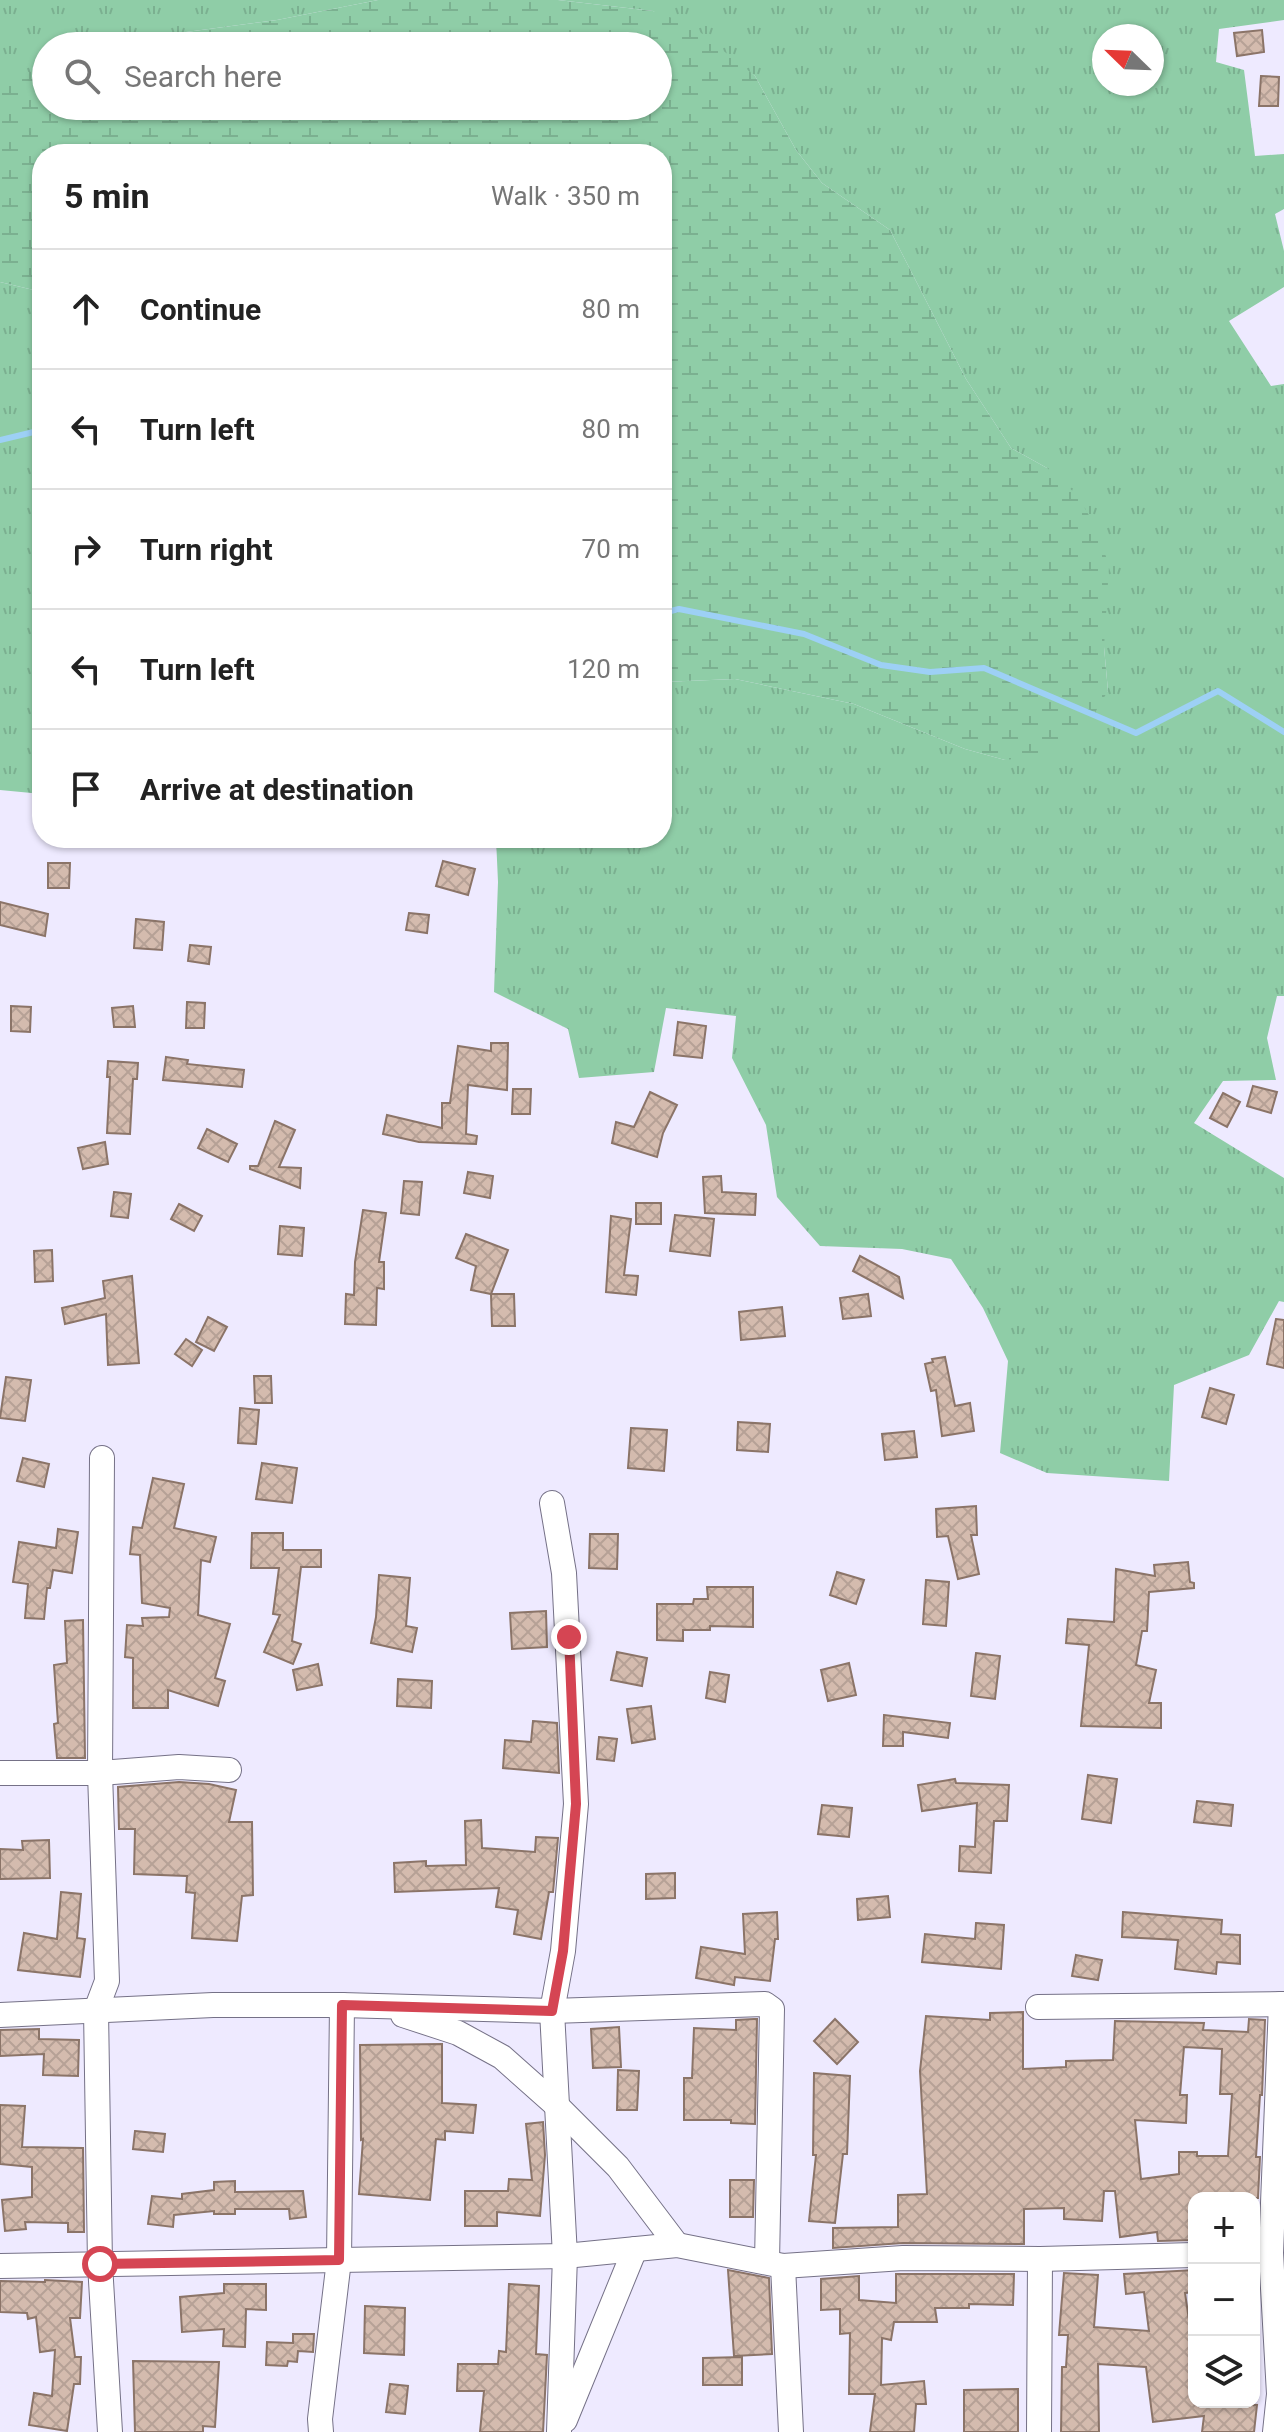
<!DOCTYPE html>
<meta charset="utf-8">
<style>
:root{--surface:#fff;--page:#f2f2f2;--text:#222;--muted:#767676;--line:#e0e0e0}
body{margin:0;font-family:Roboto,sans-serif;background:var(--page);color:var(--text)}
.controls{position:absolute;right:24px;bottom:24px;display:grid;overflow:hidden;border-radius:16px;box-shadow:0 2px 6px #0004}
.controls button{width:72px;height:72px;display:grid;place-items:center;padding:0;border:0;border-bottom:2px solid var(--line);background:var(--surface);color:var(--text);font:40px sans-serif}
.compass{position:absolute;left:1092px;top:24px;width:72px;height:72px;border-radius:50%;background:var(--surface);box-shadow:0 2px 6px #0004;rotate:293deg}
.stop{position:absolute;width:24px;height:24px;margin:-18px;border:6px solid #d54553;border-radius:50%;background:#fff}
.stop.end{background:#d54553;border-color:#fff;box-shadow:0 2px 8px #0008}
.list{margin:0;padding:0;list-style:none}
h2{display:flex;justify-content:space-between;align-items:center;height:104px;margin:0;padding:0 32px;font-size:34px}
h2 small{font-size:26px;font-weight:400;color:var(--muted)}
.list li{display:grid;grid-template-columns:52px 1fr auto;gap:24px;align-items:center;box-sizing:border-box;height:120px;padding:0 32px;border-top:2px solid var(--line)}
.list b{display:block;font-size:30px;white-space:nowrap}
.list em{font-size:26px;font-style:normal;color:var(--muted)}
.icon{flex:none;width:44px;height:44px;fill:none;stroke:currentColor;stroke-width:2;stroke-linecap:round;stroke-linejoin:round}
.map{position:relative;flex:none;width:1284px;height:2432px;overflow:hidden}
.search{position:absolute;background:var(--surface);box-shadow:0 2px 6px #0004;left:32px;top:32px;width:640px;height:88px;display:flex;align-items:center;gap:20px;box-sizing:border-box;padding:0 28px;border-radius:44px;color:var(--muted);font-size:30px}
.panel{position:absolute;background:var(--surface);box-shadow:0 2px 6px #0004;left:32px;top:144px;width:640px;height:704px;border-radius:32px}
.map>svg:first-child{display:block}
.grass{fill:url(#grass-tufts);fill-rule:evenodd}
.wetland{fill:url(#wetland-marsh)}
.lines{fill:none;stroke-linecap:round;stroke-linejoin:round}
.stream{stroke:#9dd0f5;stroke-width:6}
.building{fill:url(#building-cross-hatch);stroke:#8b7468;stroke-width:2;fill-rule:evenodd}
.street-casing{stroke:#757187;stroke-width:26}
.street{stroke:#fff;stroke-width:24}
.route{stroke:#d54553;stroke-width:10}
</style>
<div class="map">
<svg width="1284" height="2432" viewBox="0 0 1284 2432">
<defs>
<pattern id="grass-tufts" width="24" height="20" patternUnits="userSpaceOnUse" patternTransform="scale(2)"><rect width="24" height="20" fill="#8fcda7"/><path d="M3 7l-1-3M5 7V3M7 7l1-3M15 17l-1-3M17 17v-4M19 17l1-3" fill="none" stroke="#7bb090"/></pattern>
<pattern id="wetland-marsh" width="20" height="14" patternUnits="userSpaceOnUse" patternTransform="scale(2)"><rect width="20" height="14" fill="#8fcda7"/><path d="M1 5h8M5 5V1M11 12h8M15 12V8" fill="none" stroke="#7bb090"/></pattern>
<pattern id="building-cross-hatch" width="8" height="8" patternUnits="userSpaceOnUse" patternTransform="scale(2)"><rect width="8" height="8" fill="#d4bbae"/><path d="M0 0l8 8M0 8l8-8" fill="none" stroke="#b6a196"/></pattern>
</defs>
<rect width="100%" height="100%" fill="#eeeaff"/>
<g class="grass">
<polygon points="0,0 378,0 277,20 186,32 144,46 46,46 46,72 0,72"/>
<path d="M558,0h726v20l-65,9 -3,33 28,8 11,86 29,-2v55l-9,5 9,37v36l-55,34 42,65 13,-2v612h-7l-10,42 9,42 -53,1 -29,42 90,55v124l-5,-1 -30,54 -75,30 -5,96 -122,-8 -47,-20 8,-92 -25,-53 -32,-49 -49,-10 -82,-3 -43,-49 -11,-72 -34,-67 4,-42 -70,-8 -12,64 -75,6 -11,-49 -74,-37 4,-110 -2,-44h166v-156l73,-3 119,25 111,45 40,11 103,-69 -4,-44 -57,-179 -36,-20 -45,-69 -76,-149 -68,-47 -26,-33 -41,-74 -102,-65zM1104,36h48v48h-48z"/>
<polygon points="0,282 42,292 42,794 0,790"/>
</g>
<polygon class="wetland" points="378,0 558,0 653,11 691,25 755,76 796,150 822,183 890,230 966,379 1011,448 1047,468 1077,495 1097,529 1109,566 1104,647 1108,691 1078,739 1047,755 1005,760 965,749 854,704 735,679 662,682 662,154 42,154 42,292 0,282 0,72 46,72 46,106 658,106 658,46 144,46 186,32 277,20"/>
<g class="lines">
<g class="stream">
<polyline points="0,440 42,430"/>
<polyline points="662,613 679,609 804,634 881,665 930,672 984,668 1136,733 1218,691 1284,732"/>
</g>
</g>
<g class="building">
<polygon points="1262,30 1264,52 1237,56 1234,33"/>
<polygon points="1261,76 1279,77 1278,106 1259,106"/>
<polygon points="443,861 475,869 468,895 436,886"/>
<polygon points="48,863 70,863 69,888 48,888"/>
<polygon points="0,902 48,914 45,936 0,925"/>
<polygon points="409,913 429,915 427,933 406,930"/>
<polygon points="136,919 164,922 162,950 134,948"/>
<polygon points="190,945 211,947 209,964 188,961"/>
<polygon points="187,1002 205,1003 204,1028 186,1028"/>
<polygon points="11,1006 31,1007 30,1032 11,1031"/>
<polygon points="133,1006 135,1027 114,1027 112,1008"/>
<polygon points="678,1022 706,1026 702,1058 674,1055"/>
<polygon points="491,1043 508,1043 507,1090 468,1085 466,1134 477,1136 476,1144 419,1142 383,1134 387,1115 442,1128 442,1103 450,1103 458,1046 491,1051"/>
<polygon points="166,1057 188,1060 187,1064 244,1070 242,1087 163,1080"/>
<polygon points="108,1061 138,1063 137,1079 133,1079 130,1134 107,1133 110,1077 107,1077"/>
<polygon points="1253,1086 1277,1092 1271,1113 1247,1106"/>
<polygon points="513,1089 531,1089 530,1114 512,1114"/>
<polygon points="650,1092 677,1105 663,1133 657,1157 612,1143 616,1122 634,1127"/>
<polygon points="1223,1093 1240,1102 1227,1127 1210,1118"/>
<polygon points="275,1121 295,1130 279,1167 301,1168 300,1188 250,1169 250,1166 258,1166"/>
<polygon points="207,1129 237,1144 228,1162 198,1148"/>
<polygon points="105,1142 108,1164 83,1169 78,1148"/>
<polygon points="468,1172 493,1176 490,1198 464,1193"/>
<polygon points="721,1176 722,1192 756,1194 755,1215 705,1213 703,1177"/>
<polygon points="404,1181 422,1182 419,1215 401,1213"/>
<polygon points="114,1192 131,1194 128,1218 111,1216"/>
<rect x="636" y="1203" width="25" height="21"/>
<polygon points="179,1204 202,1216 194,1231 171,1219"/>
<polygon points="363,1210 386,1213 379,1262 384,1262 384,1289 377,1288 376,1325 345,1324 346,1294 354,1295 355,1262"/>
<polygon points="675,1215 714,1219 710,1256 670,1251"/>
<polygon points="611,1216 631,1219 624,1275 638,1276 636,1295 606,1292"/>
<polygon points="280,1226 304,1228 302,1256 278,1254"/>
<polygon points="466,1234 508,1250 491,1294 471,1290 476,1266 456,1258"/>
<polygon points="52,1250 53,1281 35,1282 34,1251"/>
<polygon points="860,1256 899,1277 903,1298 853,1271"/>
<polygon points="132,1276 139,1363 108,1365 106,1314 65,1324 62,1308 105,1298 103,1281"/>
<polygon points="491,1294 514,1294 515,1326 492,1326"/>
<polygon points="868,1294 871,1316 843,1319 840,1298"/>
<polygon points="782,1307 785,1336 741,1340 739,1312"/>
<polygon points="208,1317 227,1327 214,1351 196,1342"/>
<polygon points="1276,1319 1284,1320 1284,1368 1267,1364"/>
<polygon points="186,1339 202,1350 192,1366 175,1354"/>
<polygon points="945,1357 955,1406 970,1403 974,1431 942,1436 936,1390 931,1391 925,1364 933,1362 932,1359"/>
<polygon points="254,1376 271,1376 272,1403 255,1403"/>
<polygon points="6,1377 31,1380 25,1421 0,1418"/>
<polygon points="1210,1388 1234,1395 1226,1424 1202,1417"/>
<polygon points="240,1408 259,1410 256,1444 238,1443"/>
<polygon points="738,1422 770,1424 768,1452 737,1450"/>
<polygon points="631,1428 667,1430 664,1471 628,1468"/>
<polygon points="914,1431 917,1457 885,1460 882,1434"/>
<polygon points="23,1458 49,1464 44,1487 17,1481"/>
<polygon points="262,1463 297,1468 292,1503 256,1499"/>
<polygon points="153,1478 184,1484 174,1528 216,1537 210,1562 201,1560 198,1615 230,1624 215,1678 225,1681 218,1706 168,1690 168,1708 133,1708 133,1658 125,1657 127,1625 143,1626 142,1618 169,1617 170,1608 142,1603 140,1555 130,1554 133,1527 142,1528"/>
<polygon points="976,1506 977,1535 971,1535 979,1574 958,1579 948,1536 937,1537 936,1509"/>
<polygon points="58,1529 78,1532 72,1573 53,1570 50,1588 47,1588 44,1619 25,1618 28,1584 13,1582 19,1542 56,1548"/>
<polygon points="252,1533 283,1533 283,1550 321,1550 321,1567 301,1567 292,1641 301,1644 293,1664 264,1652 280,1615 273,1614 279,1568 251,1568"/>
<polygon points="590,1534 618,1534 617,1569 589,1568"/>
<polygon points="1188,1562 1190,1582 1194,1583 1194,1588 1149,1592 1147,1631 1142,1631 1136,1665 1156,1670 1149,1703 1161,1703 1161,1728 1081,1726 1089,1645 1066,1643 1068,1619 1114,1622 1116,1569 1155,1576 1154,1565"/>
<polygon points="837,1572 864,1580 856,1604 830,1595"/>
<polygon points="379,1575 410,1578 406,1626 417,1628 412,1652 371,1643 376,1617"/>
<polygon points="926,1580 949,1582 946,1626 923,1624"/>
<polygon points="707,1587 753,1587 753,1627 710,1626 710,1630 683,1630 683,1641 657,1640 657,1604 693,1604 694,1599 708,1599"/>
<polygon points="546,1611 547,1647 512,1649 510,1613"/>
<polygon points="83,1620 85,1758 57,1758 54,1724 58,1723 54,1665 67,1663 65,1621"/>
<polygon points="617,1652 647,1658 642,1686 611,1680"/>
<polygon points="976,1653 1000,1656 995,1699 971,1696"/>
<polygon points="849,1663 856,1695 828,1701 821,1670"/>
<polygon points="318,1664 322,1685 297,1690 293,1670"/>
<polygon points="710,1672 729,1675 725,1702 706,1698"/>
<polygon points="398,1679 432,1681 431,1708 397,1706"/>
<polygon points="651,1706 655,1739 632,1743 627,1709"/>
<polygon points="884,1715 950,1723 948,1738 903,1732 903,1746 883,1746"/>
<polygon points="533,1721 557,1723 559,1773 503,1768 505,1740 531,1742"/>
<polygon points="599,1737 617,1739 614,1761 597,1759"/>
<polygon points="1088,1775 1117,1779 1111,1823 1082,1819"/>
<polygon points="955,1779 956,1783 1009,1785 1007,1821 994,1821 991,1873 959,1871 960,1846 975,1847 977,1803 922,1811 918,1785"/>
<polygon points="179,1782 209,1784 236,1790 229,1822 252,1822 253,1895 242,1896 237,1941 192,1938 195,1893 186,1892 187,1876 134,1874 135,1829 119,1829 118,1787"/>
<polygon points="1197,1801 1233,1805 1231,1826 1194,1822"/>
<polygon points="822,1805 852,1808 849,1837 818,1834"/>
<polygon points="481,1820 482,1848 535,1852 536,1837 558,1838 553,1892 549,1892 541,1939 514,1934 518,1910 496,1907 499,1888 395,1892 394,1863 426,1861 426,1866 466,1865 465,1821"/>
<polygon points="49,1840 50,1878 0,1879 0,1849 23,1850 22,1841"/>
<polygon points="675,1873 675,1898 646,1899 646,1874"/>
<polygon points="61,1892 81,1894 77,1938 85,1939 80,1977 18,1970 24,1933 57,1939"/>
<polygon points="888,1896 890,1917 858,1920 857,1899"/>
<polygon points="777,1912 778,1939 775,1939 770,1981 735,1977 734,1985 696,1978 701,1947 745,1954 743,1914"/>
<polygon points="1123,1912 1222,1920 1221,1934 1240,1935 1240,1964 1217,1962 1216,1974 1175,1969 1178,1940 1122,1937"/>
<polygon points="976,1923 1004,1925 1001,1969 922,1962 925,1934 975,1939"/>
<polygon points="1076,1955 1102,1960 1098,1980 1072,1976"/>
<path d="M1023,2012v57l43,-2v-6l47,-1 2,-39 89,2 -1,7 45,2 1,-13 16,1 -3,75h-2l-4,62h4l-2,41h-64v42l-36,1 -1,-9 -37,5 -5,-46h-11l-2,30 -38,-2v-11l-40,1v35l-121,-1 -70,5v-20l65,-1v-32l29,-1 -7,-123 6,-55 64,4v-7zM1184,2047l38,2 -2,45h12l-4,62h-31v-4h-18v22l-38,5 -6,-59 51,3 1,-28h-7z"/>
<polygon points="754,2019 757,2019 755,2124 731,2123 731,2120 684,2120 684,2078 692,2078 694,2028 736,2030 736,2020"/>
<polygon points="835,2019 858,2042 837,2064 814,2041"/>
<polygon points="619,2027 621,2067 593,2068 591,2029"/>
<polygon points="39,2029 39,2039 79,2040 78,2076 43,2075 44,2054 0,2056 0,2030"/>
<polygon points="442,2044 442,2103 476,2105 473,2133 445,2131 445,2140 436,2139 430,2200 359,2194 363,2139 361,2140 360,2045"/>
<polygon points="618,2070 639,2071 637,2110 617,2110"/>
<polygon points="814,2073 850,2076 847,2154 843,2154 835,2223 809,2221 816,2155 813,2155"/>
<polygon points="0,2105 25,2106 22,2147 83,2148 84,2232 68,2232 68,2223 25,2222 26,2229 5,2231 2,2200 32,2197 32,2167 0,2164"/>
<polygon points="543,2122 545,2155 540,2216 497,2212 497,2226 465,2226 465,2191 508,2191 509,2179 532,2180 526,2124"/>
<polygon points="135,2131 165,2134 163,2152 133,2149"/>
<polygon points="730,2180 754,2180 753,2217 730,2217"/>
<polygon points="235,2181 235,2192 303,2191 306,2217 290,2219 289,2209 235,2209 235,2214 214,2214 214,2211 174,2215 173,2227 148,2224 152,2196 182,2199 182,2194 214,2190 214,2182"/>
<polygon points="728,2270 769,2278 772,2354 734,2356"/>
<polygon points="1194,2270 1194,2292 1185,2293 1194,2354 1194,2402 1257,2405 1254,2432 1202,2432 1204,2416 1153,2422 1146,2367 1098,2364 1099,2432 1061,2432 1062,2367 1066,2367 1068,2335 1059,2335 1064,2273 1098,2275 1094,2327 1149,2331 1144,2292 1126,2294 1124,2274"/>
<polygon points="896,2274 1014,2274 1013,2305 969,2304 969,2308 935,2308 937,2322 894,2322 891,2340 882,2338 881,2385 924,2381 926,2404 916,2404 914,2432 870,2432 875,2394 849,2394 850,2333 840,2334 840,2309 821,2310 821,2279 859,2276 859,2300 896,2303"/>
<polygon points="45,2280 82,2282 80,2318 70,2318 75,2357 81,2357 80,2384 74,2384 67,2431 29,2425 34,2393 52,2396 55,2350 40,2352 36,2317 28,2319 27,2313 0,2312 0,2281 45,2282"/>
<polygon points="224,2284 266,2284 266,2310 246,2309 245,2347 223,2346 224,2329 182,2332 180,2297 224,2293"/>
<polygon points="509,2284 539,2286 536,2354 547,2355 543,2432 480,2432 484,2391 457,2391 458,2364 498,2364 499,2351 506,2352"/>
<polygon points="365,2306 405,2308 404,2355 364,2353"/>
<polygon points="293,2334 314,2334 313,2352 298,2351 297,2362 288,2361 287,2366 266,2365 267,2342 293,2343"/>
<polygon points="742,2357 742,2385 703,2385 703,2358"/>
<polygon points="133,2361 219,2362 215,2427 203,2426 203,2432 135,2432"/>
<polygon points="390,2384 408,2386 405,2414 386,2412"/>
<polygon points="1018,2389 1018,2432 964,2432 964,2390"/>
</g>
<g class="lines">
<defs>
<g id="street">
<polyline points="102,1458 100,1773 107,1981 96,2010 100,2264 110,2432"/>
<polyline points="552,1503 564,1573 576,1804 563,1951 552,2011 565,2256 559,2432"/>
<polyline points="0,1773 100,1773 179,1767 229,1770"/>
<polyline points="1038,2007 1284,2004"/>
<polyline points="0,2015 213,2005 342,2005 552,2011 765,2004 772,2009 767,2262"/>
<polyline points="403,2015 458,2033 502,2057 556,2105 618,2167 677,2245"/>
<polyline points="0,2266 565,2256 677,2245 783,2266 903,2258 1040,2259 1194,2255"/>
<polyline points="783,2266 791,2432"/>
<polyline points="565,2420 635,2249"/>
<polyline points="321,2432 320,2419 339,2260 342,2005"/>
<polyline points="1039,2432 1040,2259"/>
<polyline points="1275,2432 1279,2394 1271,2253 1281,2004"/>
</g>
</defs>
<use href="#street" class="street-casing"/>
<use href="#street" class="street"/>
</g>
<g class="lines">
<polyline class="route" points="100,2264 339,2260 342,2005 552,2011 563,1951 576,1804 569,1637"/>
</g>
</svg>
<div class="controls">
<button>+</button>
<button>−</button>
<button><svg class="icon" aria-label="layers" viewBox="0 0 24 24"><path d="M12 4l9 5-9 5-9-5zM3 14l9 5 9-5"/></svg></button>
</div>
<svg class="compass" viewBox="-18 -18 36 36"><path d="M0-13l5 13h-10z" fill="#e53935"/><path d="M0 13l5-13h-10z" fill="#767676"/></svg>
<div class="stop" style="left:100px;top:2264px"></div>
<div class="stop end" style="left:569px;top:1637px"></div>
<div class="search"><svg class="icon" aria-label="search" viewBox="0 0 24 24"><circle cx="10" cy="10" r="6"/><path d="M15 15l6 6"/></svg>Search here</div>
<section class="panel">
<h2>5 min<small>Walk · 350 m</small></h2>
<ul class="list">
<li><svg class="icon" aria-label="ahead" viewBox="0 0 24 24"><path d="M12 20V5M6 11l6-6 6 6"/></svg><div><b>Continue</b></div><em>80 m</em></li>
<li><svg class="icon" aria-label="left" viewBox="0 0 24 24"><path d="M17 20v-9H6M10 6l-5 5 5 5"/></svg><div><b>Turn left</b></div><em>80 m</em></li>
<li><svg class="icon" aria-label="right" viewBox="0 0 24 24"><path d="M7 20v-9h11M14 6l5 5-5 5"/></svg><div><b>Turn right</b></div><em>70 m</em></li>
<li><svg class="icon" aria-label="left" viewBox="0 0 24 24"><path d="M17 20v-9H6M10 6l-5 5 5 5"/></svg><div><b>Turn left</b></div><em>120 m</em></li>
<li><svg class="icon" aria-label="arrive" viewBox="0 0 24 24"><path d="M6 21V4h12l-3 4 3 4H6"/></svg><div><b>Arrive at destination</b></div></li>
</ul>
</section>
</div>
